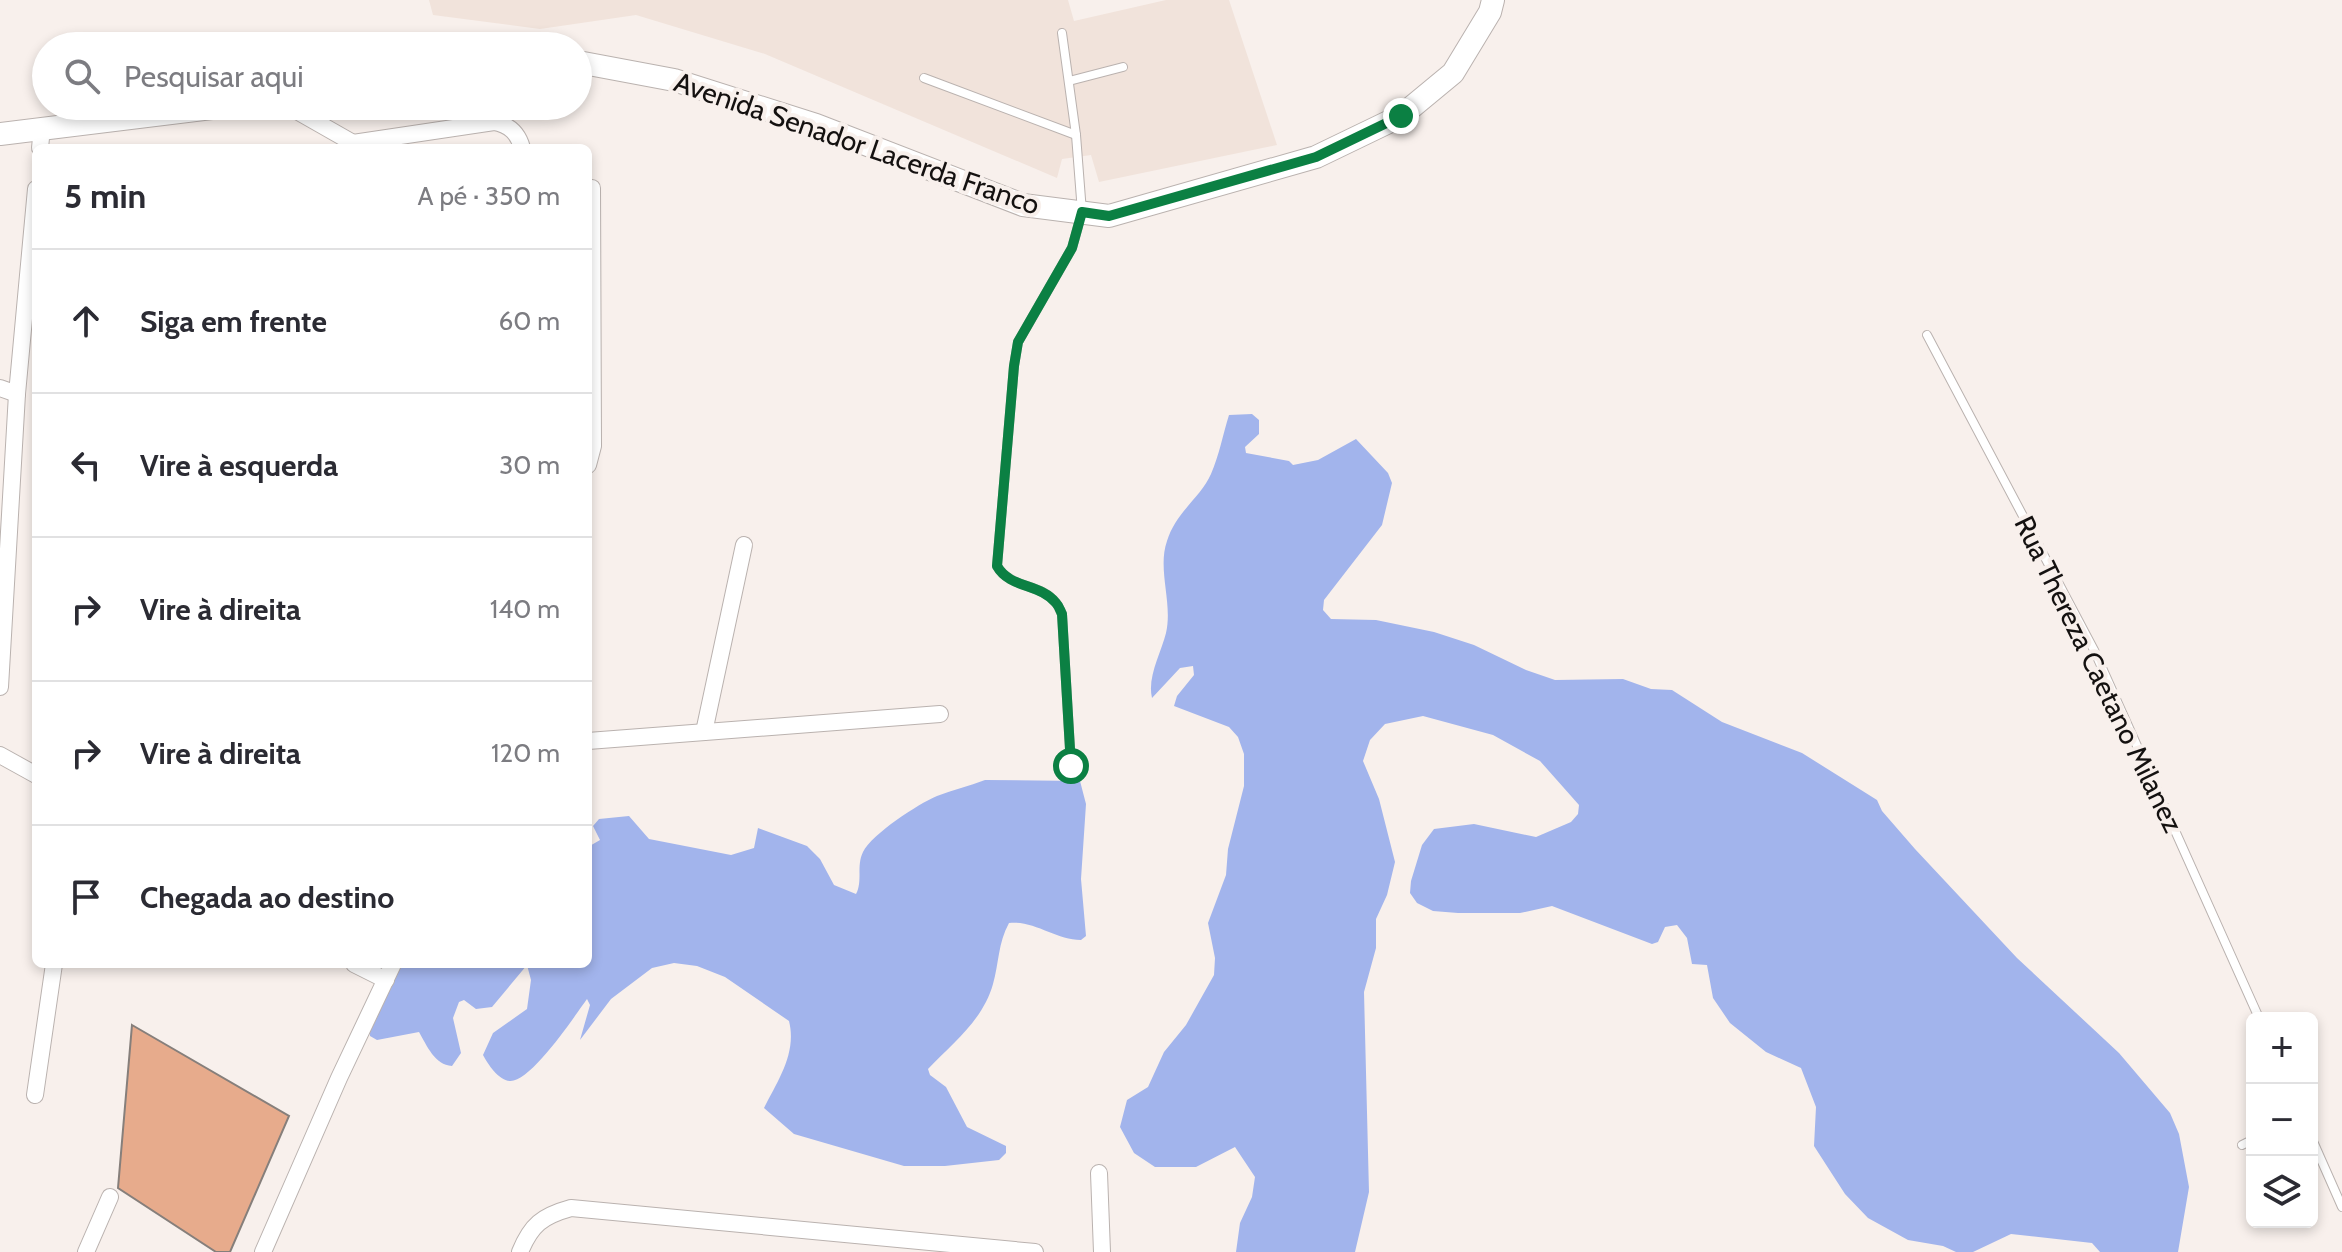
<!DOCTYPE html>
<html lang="pt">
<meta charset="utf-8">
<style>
:root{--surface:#fff;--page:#f2f2f3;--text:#2b2b33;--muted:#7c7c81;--line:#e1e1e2}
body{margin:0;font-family:Cabin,sans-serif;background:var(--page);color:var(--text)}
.controls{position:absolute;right:24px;bottom:24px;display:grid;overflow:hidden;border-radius:12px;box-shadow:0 4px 12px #0003}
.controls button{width:72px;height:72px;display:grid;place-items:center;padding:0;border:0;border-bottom:2px solid var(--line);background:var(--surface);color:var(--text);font:40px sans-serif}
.stop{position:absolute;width:24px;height:24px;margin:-18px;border:6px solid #0b8043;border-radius:50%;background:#fff}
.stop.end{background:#0b8043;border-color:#fff;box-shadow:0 2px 8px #0008}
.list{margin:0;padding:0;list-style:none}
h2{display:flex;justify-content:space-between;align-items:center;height:104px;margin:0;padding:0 32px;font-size:34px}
h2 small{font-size:26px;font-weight:400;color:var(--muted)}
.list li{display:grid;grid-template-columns:52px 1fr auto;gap:24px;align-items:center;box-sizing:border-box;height:144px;padding:0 32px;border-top:2px solid var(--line)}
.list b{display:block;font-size:30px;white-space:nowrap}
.list em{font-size:26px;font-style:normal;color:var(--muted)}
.icon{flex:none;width:44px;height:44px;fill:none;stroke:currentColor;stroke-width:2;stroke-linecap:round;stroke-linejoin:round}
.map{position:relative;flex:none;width:2342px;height:1252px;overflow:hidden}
.search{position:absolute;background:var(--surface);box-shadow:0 4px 12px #0003;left:32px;top:32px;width:560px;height:88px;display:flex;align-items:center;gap:20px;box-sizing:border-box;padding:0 28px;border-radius:44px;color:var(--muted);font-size:30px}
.panel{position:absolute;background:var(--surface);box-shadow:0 4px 12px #0003;left:32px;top:144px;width:560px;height:824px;border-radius:12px}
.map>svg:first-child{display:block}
.built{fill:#f1e3db}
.forest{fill:#a2b4ec}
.building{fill:#e7ab8c;stroke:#867f7b;stroke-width:2}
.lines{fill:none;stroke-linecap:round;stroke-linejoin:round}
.service-casing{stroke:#bab2af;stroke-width:10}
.minor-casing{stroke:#bab2af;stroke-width:18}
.secondary-casing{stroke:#bab2af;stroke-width:24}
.service{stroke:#fff;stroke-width:8}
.minor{stroke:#fff;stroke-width:16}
.secondary{stroke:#fff;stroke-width:22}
.route{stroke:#0b8043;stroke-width:10}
.labels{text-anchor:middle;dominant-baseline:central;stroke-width:8;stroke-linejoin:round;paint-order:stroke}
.street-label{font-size:28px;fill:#141110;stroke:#f8f0ec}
</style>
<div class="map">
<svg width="2342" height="1252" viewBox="0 0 2342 1252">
<rect width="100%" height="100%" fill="#f8f0ec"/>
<polygon class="built" points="429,0 1068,0 1074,21 1166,0 1229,0 1277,145 1099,182 1091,155 1062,159 1057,178 765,54 636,15 540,29 433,15"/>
<g class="forest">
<path d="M1252,414l7,6v14l-14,13 1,6 43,8 4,4 25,-5 38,-21 32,34 4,10 -10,42 -58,75 -1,10 8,9 45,1 58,12 40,13 52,25 29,10 68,-1 28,10 21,1 50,32 80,31 75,47 5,11 33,38 102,109 102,95 51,60 9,21 10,53 -11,65h-78l-8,-9 -81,-9 -38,18h-17l-13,-6 -35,-6 -40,-22 -23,-24 -31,-48 2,-39 -15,-39 -35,-16 -36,-29 -17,-25 -6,-33 -15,-1 -5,-26 -10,-13 -12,2 -7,15 -6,2 -100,-38 -32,7h-62l-25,-2 -16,-8 -7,-10 1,-12 11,-36 12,-16 40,-5 62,13 35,-15 7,-8 1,-9 -39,-44 -47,-26 -70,-19 -38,8 -15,16 -7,21 16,38 16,63 -8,33 -11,24v29l-12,44 5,200 -14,60h-119l4,-29 12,-26 3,-20 -20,-30 -39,20h-41l-21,-14 -14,-26 7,-27 21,-13 16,-35 22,-27 28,-50 1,-17 -7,-35 18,-48 2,-26 16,-63v-32l-6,-17 -9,-10 -55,-21 3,-10 17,-21 -1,-9 -13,2 -28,30c-5,-21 9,-45 14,-65 7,-31 -9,-63 1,-92 9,-29 34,-44 44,-67 8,-18 12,-40 18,-59z"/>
<path d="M985,780l95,1 6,23 -5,75 5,57 -5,4c-25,0 -47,-20 -72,-17 -11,20 -10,40 -16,61 -10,36 -40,59 -65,85l2,6 16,12 21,40 39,19v7l-7,7 -54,6h-41l-110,-32 -30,-26c14,-28 33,-55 25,-87l-64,-44 -28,-11 -23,-3 -22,5 -41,31 -31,41 10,-35 -3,-6c-13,18 -56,83 -77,82 -12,-1 -22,-17 -27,-26l10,-22 34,-24 4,-29 -4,-15 -35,42 -16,2 -12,-9 -5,2 -6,16 8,35 -9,13c-17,-1 -25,-20 -33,-34l-42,8 -7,-4c-4,-38 -3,-40 17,-72h201v-117l12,-7 -7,-14 6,-7 30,-3 20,23 82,16 23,-7 4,-20 49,18 13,13 14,26 22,9c7,-13 0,-28 7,-42 9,-18 55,-48 74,-56 16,-6 32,-10 48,-16z"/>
</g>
<polygon class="building" points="132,1025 289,1116 230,1252 216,1252 118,1188"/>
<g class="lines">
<defs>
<g id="service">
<path d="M1062,33l14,102 6,77 -10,36 -54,94 -4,24 -17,200c13,23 44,17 59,37 3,3 4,8 6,11l9,152"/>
<polyline points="924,78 1076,135"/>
<polyline points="1069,81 1123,67"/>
<polyline points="1927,335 2094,650 2259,1018"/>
<polyline points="2312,1139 2342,1207"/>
<polyline points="2242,1145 2252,1140"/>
</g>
<g id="minor">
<polyline points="288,106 353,143 352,148"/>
<path d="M353,143l141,-21c16,3 24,11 28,26"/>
<polyline points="40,148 42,128"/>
<polyline points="0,388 17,394"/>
<polyline points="588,465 593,446 592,188"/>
<polyline points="0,687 17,394 36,189"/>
<polyline points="704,732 744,545"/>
<polyline points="588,741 940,714"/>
<polyline points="0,755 36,775"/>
<polyline points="354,964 386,980"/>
<polyline points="35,1095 54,964"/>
<polyline points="1099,1173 1102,1252"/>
<polyline points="86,1252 110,1197"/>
<polyline points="263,1252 339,1078 393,964"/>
<path d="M520,1252c11,-27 22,-36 51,-44l464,44"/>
</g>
<g id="secondary">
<polyline points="578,62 674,80 816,125 1023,205 1109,216 1316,157 1401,116 1453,73 1490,12 1493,0"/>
<polyline points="0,134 228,106"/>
</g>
</defs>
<use href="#service" class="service-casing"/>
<use href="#minor" class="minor-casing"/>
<use href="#secondary" class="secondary-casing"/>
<use href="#service" class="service"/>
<use href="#minor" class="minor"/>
<use href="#secondary" class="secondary"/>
</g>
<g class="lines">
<path class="route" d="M1071,766l-9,-152c-2,-4 -3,-8 -6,-11 -16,-20 -46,-14 -59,-37l17,-200 4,-24 54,-94 10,-36 27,4 207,-59 85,-41"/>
</g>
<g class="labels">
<g class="street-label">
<text transform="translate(857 143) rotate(19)">Avenida Senador Lacerda Franco</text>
<text transform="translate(2099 674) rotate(64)">Rua Thereza Caetano Milanez</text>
</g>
</g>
</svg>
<div class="controls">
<button>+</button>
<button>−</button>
<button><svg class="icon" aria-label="layers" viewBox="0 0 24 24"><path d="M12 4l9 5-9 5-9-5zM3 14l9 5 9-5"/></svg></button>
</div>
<div class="stop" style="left:1071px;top:766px"></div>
<div class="stop end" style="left:1401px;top:116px"></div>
<div class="search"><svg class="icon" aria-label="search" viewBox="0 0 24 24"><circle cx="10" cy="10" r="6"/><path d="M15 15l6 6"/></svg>Pesquisar aqui</div>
<section class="panel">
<h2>5 min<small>A pé · 350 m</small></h2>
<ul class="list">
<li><svg class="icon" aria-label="ahead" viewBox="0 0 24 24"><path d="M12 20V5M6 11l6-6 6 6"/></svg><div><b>Siga em frente</b></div><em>60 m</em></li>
<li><svg class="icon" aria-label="left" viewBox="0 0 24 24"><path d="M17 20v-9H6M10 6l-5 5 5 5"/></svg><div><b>Vire à esquerda</b></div><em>30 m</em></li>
<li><svg class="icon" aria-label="right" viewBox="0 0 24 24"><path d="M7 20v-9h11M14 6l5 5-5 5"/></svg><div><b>Vire à direita</b></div><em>140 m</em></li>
<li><svg class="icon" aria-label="right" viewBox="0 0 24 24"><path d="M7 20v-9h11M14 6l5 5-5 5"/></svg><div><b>Vire à direita</b></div><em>120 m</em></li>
<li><svg class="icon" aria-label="arrive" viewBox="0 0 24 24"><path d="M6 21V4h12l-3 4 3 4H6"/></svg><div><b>Chegada ao destino</b></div></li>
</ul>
</section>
</div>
